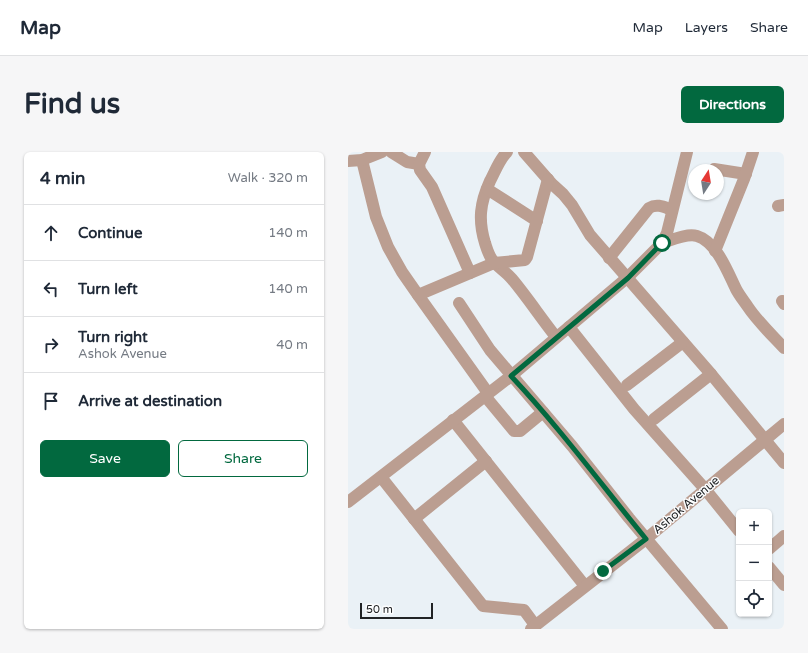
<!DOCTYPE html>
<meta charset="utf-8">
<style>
:root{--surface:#fff;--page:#f6f6f7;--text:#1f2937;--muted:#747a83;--line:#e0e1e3;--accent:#02693f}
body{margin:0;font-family:"Varela Round",sans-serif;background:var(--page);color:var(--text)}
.controls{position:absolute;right:12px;bottom:12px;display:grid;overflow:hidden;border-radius:6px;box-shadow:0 1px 3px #0004}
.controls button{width:36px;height:36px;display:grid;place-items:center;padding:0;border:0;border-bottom:1px solid var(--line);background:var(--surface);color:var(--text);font:20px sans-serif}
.compass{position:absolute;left:340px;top:12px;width:36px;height:36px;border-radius:50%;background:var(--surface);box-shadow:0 1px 3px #0004;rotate:12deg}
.scale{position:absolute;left:12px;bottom:10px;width:73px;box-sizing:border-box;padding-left:4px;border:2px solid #212325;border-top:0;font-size:11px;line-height:14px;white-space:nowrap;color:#212325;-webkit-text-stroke:3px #fcfdfe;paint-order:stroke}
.stop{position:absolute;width:12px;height:12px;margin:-9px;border:3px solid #02693f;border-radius:50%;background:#fff}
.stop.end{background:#02693f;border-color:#fff;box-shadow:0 1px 4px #0008}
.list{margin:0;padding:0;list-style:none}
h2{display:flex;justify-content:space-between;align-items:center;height:52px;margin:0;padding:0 16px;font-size:17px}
h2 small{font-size:13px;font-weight:400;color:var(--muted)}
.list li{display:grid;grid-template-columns:26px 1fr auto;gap:12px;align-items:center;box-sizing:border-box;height:56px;padding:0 16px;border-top:1px solid var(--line)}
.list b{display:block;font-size:15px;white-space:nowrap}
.list p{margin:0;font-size:13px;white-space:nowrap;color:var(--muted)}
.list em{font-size:13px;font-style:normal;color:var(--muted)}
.actions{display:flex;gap:8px;padding:12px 16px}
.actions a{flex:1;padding:9px 0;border:1px solid var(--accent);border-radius:6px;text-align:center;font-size:14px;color:var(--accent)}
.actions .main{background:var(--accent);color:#fff}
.icon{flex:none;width:22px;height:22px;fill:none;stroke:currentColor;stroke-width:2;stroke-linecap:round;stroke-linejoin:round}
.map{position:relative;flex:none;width:436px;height:477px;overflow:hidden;border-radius:6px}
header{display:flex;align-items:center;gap:24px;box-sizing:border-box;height:56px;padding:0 20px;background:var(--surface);border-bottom:1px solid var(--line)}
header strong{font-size:19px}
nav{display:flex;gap:22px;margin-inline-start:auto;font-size:14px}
.intro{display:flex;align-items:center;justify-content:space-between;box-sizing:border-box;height:96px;padding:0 24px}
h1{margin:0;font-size:28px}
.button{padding:10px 18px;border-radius:6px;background:var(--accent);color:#fff;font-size:14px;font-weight:700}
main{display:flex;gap:24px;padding:0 24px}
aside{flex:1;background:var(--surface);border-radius:6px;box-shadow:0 1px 3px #0004}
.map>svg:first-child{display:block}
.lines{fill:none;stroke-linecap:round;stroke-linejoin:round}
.minor{stroke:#bb9e91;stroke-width:12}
.route{stroke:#02693f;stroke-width:5}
.labels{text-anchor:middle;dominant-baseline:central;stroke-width:3;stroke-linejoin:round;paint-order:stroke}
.street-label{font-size:12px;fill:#212325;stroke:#fcfdfe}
</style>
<header>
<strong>Map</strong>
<nav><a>Map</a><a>Layers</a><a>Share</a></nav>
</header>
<div class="intro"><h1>Find us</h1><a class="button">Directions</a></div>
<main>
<aside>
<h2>4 min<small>Walk · 320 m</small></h2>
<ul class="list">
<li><svg class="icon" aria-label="ahead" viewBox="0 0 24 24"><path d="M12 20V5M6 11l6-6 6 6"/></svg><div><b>Continue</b></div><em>140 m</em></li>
<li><svg class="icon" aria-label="left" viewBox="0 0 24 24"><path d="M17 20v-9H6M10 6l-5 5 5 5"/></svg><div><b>Turn left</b></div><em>140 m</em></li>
<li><svg class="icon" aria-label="right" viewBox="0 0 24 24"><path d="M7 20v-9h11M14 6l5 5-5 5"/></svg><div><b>Turn right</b><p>Ashok Avenue</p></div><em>40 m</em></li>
<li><svg class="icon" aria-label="arrive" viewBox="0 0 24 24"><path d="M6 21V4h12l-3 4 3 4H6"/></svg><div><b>Arrive at destination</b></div></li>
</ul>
<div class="actions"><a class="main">Save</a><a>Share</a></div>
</aside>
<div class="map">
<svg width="436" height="477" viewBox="0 0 436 477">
<rect width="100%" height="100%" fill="#eaf1f6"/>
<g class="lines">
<g class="minor">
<polyline points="43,0 59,10 71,12"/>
<polyline points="77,0 71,12 72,18 84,35 122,121"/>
<path d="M159,0c-8,8 -12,20 -17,29 -10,22 -12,39 -5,62 2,6 4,14 9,19 5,6 12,10 18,17 15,18 29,39 44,58"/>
<polyline points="176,0 204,32 215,42 224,53 242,83 363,222 436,311"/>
<polyline points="14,8 28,65 40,95 54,120 70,143 140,241"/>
<polyline points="0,9 14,8 34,0"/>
<polyline points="366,17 398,22"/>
<polyline points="139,37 189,69"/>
<polyline points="430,54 436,53"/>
<path d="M314,91c10,-3 25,-10 35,-7 20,6 31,37 39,53 3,6 8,12 12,18 10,15 24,28 36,41"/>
<polyline points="367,99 396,27 405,0"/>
<path d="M261,106l40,-50c8,-5 15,-1 23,2"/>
<polyline points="70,143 146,111 177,108 179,105 200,27"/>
<polyline points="434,149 436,152"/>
<polyline points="111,151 142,198 224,294 281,366 374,477"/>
<polyline points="221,175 286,257 357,337 391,379"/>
<polyline points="279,233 335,190"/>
<polyline points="137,244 166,279 172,279 195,260"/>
<polyline points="306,267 363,222"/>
<polyline points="105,268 237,434"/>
<polyline points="33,325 135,454 176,458 187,473"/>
<polyline points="0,350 163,224 280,125 314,91 319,81 339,0"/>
<polyline points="66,367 138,309"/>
<polyline points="421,397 436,384"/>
<polyline points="421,415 436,433"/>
<polyline points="183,477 298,387 436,272"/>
</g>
</g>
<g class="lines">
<path class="route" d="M255,419l43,-32c-45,-55 -87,-112 -135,-163l117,-98 34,-35"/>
</g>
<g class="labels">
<g class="street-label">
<text transform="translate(338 353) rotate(-40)">Ashok Avenue</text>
</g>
</g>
</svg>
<div class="controls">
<button>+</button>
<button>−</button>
<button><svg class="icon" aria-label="locate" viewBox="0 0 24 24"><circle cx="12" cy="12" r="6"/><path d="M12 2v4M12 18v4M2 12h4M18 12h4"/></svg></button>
</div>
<svg class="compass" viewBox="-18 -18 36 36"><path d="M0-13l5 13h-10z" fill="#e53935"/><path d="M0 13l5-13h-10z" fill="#747a83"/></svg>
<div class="scale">50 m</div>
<div class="stop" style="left:314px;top:91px"></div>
<div class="stop end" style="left:255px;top:419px"></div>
</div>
</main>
